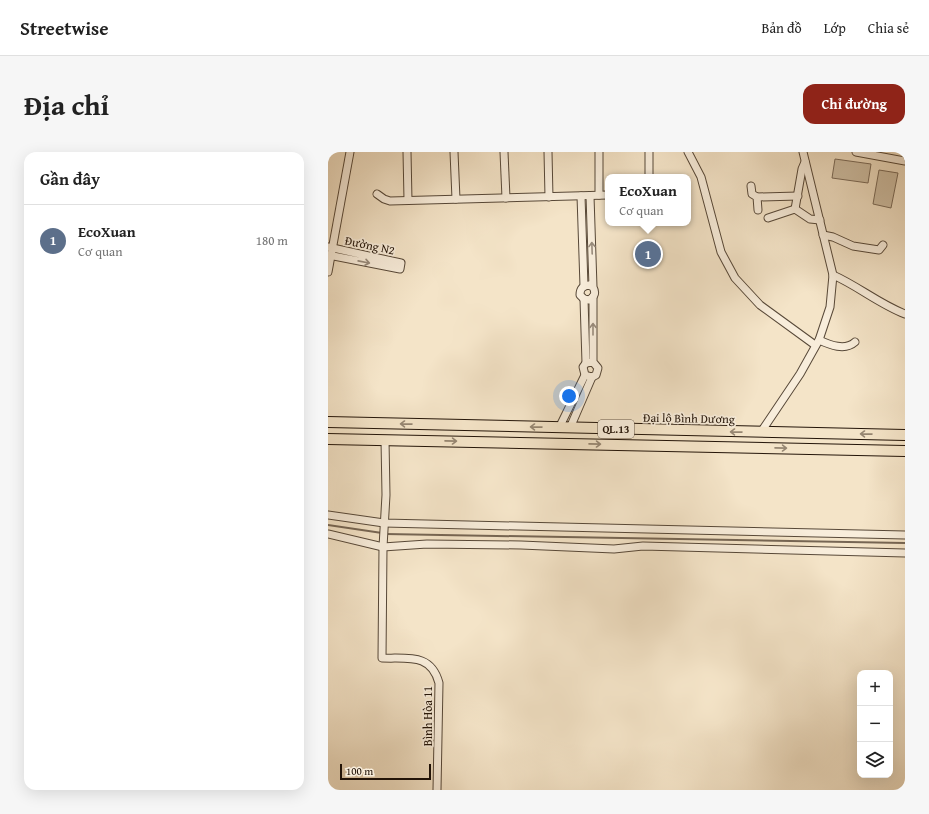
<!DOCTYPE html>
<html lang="vi">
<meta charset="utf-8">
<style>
:root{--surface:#fff;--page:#f6f6f6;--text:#222;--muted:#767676;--line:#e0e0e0;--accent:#8f2418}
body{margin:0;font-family:"Gentium Book Plus",serif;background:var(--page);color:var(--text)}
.controls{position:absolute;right:12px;bottom:12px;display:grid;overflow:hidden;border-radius:8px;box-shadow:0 4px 16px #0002}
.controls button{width:36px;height:36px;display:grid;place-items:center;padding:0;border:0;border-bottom:1px solid var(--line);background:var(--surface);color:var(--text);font:20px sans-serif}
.scale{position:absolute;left:12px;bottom:10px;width:91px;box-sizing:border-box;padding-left:4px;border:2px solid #231408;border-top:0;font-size:11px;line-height:14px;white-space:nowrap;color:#231408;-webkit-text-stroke:3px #f8eddb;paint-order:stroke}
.you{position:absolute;left:241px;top:244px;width:14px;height:14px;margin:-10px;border:3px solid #fff;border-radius:50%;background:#1a73e8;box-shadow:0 0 0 6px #1a73e833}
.badge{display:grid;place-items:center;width:26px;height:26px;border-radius:50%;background:var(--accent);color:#fff;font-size:13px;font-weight:700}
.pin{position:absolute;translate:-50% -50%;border:2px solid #fff;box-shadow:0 1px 4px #0006}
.popup{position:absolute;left:277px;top:22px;width:86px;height:52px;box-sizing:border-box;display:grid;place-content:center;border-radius:8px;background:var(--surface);filter:drop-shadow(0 1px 3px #0005);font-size:13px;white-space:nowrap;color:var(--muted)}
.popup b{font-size:15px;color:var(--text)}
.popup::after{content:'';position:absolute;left:50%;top:100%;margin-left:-8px;border:8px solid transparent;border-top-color:var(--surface)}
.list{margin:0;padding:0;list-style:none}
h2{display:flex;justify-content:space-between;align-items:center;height:52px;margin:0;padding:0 16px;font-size:17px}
h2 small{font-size:13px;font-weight:400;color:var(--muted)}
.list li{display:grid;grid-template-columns:26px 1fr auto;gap:12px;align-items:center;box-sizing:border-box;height:72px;padding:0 16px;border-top:1px solid var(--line)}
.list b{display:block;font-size:15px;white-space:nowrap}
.list p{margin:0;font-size:13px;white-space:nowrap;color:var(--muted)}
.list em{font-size:13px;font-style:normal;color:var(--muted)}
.icon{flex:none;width:22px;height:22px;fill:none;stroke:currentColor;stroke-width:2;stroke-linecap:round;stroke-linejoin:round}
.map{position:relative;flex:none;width:577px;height:638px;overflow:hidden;border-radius:12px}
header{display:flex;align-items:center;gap:24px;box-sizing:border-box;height:56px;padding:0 20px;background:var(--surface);border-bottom:1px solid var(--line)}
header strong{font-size:19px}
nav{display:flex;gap:22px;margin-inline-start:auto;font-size:14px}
.intro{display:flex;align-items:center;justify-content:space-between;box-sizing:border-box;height:96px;padding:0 24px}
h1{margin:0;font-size:28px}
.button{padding:10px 18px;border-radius:12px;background:var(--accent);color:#fff;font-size:14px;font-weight:700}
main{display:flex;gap:24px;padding:0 24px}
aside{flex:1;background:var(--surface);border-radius:12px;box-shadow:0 4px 16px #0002}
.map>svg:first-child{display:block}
.garden{fill:#d0c1a7;stroke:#7a6a58}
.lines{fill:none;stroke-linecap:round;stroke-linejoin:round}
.stream{stroke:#766654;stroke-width:2}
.minor-casing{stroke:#574838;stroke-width:9}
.highway-casing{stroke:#231408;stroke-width:12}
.minor{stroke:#f8eddb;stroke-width:7}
.highway{stroke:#f4e4c8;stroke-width:10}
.oneway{stroke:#988b7c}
.oneway2{stroke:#968672}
.labels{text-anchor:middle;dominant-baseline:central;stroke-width:3.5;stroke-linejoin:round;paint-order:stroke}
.shield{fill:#f8eddb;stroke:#635547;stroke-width:1}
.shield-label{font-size:11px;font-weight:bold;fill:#231408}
.street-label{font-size:12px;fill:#231408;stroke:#f8eddb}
</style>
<header>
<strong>Streetwise</strong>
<nav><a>Bản đồ</a><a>Lớp</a><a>Chia sẻ</a></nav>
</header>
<div class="intro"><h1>Địa chỉ</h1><a class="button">Chỉ đường</a></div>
<main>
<aside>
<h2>Gần đây<small></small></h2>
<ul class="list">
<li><span class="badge" style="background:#5c6f8a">1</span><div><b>EcoXuan</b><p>Cơ quan</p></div><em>180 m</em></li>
</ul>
</aside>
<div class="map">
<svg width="577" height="638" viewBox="0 0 577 638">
<rect width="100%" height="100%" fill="#f4e4c8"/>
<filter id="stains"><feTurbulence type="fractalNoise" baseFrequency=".005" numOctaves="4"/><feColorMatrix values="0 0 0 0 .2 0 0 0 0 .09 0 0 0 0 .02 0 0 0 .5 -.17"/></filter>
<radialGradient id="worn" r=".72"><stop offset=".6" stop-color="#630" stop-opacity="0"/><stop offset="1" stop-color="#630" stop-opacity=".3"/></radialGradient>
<g class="garden">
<polygon points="507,7 543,12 540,31 504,26"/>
<polygon points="551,18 570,21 563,56 545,52"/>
</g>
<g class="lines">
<g class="stream">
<polyline points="0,373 54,381"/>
<polyline points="58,382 577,391"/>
</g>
<defs>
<g id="minor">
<polyline points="79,0 80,48"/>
<polyline points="126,0 128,47"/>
<polyline points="176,0 178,46"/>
<polyline points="220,0 221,45"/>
<polyline points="271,0 271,43"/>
<polyline points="360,0 373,25 393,100 407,126 432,153 487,193"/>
<polyline points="528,0 577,9"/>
<polyline points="321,25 321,0"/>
<polyline points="423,34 424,42 429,45 430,58"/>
<polyline points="49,42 56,47 62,49 280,43"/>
<polyline points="253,44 256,134"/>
<path d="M262,44l3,91c3,6 2,9 -4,13l-5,-1 -4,-4c0,-6 2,-9 9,-10l4,2"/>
<polyline points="429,45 470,44"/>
<polyline points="467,57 474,17 477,10"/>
<polyline points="440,66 467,57 482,67 492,68"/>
<polyline points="495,83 505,85 525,94 551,98 555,93"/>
<polyline points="0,95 73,111 72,117 0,103"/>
<polyline points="0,120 22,0"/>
<path d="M505,123c25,11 46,29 72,39"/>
<polyline points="256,147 258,211"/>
<path d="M491,188c11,5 26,11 36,2"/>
<polyline points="265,210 258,211 255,215 257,223 264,225 268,223 270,216 265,210 265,145"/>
<polyline points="231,276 257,223"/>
<polyline points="242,276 264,225"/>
<polyline points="433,280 472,222 491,188 502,155 505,123 475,0"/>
<path d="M57,288l1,55 -3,52 -1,111c26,1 49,-5 57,25l-2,107"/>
<polyline points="0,363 56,371 577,383"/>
<polyline points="0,382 55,395 99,392 193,393 286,397 315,394 577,401"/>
</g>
<g id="highway">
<polyline points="0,270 577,283"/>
<polyline points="0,287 577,299"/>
</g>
</defs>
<use href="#minor" class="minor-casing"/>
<use href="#highway" class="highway-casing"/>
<use href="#minor" class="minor"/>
<use href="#highway" class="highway"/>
</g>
<defs><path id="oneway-shaft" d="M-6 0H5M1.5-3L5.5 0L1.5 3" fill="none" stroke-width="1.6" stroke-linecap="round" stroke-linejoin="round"/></defs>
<g class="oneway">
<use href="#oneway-shaft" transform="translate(264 96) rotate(-92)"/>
<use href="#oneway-shaft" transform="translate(36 110) rotate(11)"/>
<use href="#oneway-shaft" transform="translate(265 177) rotate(-90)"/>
</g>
<g class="oneway2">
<use href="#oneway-shaft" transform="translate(78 272) rotate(-179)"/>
<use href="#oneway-shaft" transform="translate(208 275) rotate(-179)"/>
<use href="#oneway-shaft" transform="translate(408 280) rotate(-179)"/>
<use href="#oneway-shaft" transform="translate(538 282) rotate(-179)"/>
<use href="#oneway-shaft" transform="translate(123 289) rotate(1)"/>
<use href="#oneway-shaft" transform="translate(267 292) rotate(1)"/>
<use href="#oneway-shaft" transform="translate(453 296) rotate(1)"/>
</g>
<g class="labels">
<rect class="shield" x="270" y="268" width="36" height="18" rx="3"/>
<g class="shield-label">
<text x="288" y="277">QL.13</text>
</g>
<g class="street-label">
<text transform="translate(42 93) rotate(12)">Đường N2</text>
<text transform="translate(361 266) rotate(1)">Đại lộ Bình Dương</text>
<text transform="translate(99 564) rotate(-90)">Bình Hòa 11</text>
</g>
</g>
<rect width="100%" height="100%" filter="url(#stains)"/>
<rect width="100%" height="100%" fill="url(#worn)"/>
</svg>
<div class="controls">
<button>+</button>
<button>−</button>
<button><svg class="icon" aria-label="layers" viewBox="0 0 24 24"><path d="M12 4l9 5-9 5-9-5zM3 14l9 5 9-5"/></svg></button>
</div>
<div class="scale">100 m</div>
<div class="you"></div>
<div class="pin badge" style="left:320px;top:102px;background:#5c6f8a">1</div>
<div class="popup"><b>EcoXuan</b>Cơ quan</div>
</div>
</main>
